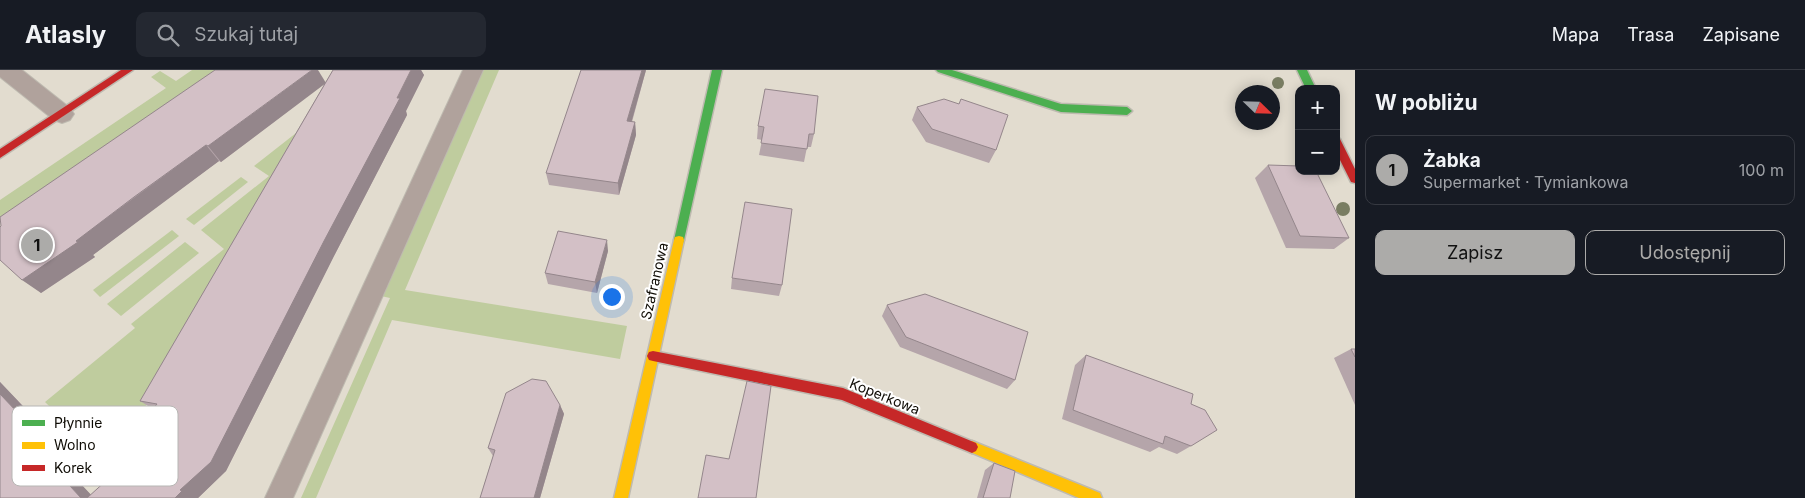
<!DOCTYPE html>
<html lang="pl">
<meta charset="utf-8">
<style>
:root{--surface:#171b24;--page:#242831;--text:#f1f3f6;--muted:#9ea1a6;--line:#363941;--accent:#acaba9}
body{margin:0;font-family:Inter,sans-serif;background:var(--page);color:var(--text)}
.controls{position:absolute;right:15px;top:15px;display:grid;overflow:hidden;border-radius:10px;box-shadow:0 2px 12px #0003}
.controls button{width:45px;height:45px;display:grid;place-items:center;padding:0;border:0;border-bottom:1px solid var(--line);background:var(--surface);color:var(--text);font:25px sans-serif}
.compass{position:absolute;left:1235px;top:15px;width:45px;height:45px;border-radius:50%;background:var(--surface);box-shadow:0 2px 12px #0003;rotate:113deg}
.you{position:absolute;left:611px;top:226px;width:18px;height:18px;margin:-12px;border:4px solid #fff;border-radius:50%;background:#1a73e8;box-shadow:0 0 0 8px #1a73e833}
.badge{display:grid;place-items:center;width:32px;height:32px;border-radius:50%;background:var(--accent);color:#111;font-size:16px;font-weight:700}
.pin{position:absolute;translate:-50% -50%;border:2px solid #fff;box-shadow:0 1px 5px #0006}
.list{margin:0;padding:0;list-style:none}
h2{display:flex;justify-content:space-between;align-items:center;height:65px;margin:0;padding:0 20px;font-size:21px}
h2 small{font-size:16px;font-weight:400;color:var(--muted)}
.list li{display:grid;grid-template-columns:32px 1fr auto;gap:15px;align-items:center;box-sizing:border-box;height:70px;margin:0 10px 10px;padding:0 10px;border:1px solid var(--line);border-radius:10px}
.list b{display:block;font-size:19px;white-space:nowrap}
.list p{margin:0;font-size:16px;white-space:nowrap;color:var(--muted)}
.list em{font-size:16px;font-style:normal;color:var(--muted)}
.actions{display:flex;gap:10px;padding:15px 20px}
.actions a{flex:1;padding:11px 0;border:1px solid var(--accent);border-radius:10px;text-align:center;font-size:18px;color:var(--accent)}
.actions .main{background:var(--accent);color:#111}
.icon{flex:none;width:28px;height:28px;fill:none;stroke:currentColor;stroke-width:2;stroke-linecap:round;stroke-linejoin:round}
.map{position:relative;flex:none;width:1355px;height:428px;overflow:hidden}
header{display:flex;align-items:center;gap:30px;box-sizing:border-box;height:70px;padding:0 25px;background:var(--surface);border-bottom:1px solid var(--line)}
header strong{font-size:24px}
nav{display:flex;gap:28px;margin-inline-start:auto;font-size:18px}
.search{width:350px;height:45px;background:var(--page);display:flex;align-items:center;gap:12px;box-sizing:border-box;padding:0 18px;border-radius:10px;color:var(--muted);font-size:19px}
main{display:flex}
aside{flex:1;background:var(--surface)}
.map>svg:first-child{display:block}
.green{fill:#bfcc9e}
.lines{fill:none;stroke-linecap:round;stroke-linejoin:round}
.lane-casing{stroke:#bebab0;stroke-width:2}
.street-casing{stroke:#bebab0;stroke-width:2}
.fast-casing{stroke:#bebab0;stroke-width:3}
.slow-casing{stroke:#bebab0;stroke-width:3}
.jam-casing{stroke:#bebab0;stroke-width:3}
.lane{fill:#b0a29c;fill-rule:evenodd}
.street{fill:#b0a29c;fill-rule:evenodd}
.fast{fill:#4caf50;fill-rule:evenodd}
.slow{fill:#ffc107;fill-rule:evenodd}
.jam{fill:#c62828;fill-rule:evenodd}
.tree{fill:#797d62}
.wall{fill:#b5a5aa}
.shaded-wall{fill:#94868b}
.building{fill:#d3c0c6;stroke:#94868b}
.labels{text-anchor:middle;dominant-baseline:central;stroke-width:4;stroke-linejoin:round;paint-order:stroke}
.street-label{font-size:14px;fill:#0e0b04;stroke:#fff}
.key{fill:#fff;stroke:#b7b6b4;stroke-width:1}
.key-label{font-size:14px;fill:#0e0b04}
</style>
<header>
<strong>Atlasly</strong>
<div class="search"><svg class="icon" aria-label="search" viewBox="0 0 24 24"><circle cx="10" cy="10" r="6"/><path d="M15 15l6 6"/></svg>Szukaj tutaj</div>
<nav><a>Mapa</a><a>Trasa</a><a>Zapisane</a></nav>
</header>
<main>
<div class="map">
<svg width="1355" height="428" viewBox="0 0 1355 428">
<rect width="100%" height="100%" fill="#e2dccf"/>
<g class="green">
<polygon points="192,0 219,0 0,150 0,130 166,18 151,7 160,1 176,11"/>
<polygon points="481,0 499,0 405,220 627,256 620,289 392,250 316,428 301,428 390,228 381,226"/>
<polygon points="319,45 117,384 107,393 45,332 135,258 131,254 224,179 201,160 269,106 254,96"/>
<polygon points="241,107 248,112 194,155 186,149"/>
<polygon points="172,160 179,166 100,227 93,220"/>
<polygon points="185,172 199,183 121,246 107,234"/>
</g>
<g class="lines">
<defs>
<polygon id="lane" points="463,0 483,0 293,428 265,428"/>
<polygon id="street" points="0,0 22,0 70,38 74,44 70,50 62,53 54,50 0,7"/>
<g id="fast">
<polygon points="712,0 722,0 684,170 683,173 675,173 674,170"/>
<polygon points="936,0 952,0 1061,34 1127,37 1132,41 1127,45 1061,42 938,2"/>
<polygon points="1297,0 1307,0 1316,19 1306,19"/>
</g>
<g id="slow">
<polygon points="679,166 683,167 684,170 628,428 614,428 674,170 675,167"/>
<polygon points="972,371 1100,423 1102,428 1079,428 968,381 966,377 968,373"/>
</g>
<g id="jam">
<polygon points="121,0 133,0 0,88 0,79"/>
<polygon points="1336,68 1340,69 1355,99 1355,113 1351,112 1336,82"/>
<polygon points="653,281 843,318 976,373 978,377 976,381 972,383 842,330 653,291 649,290 647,286 649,282"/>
</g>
</defs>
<use href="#lane" class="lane-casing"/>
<use href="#street" class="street-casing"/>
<use href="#fast" class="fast-casing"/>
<use href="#slow" class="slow-casing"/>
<use href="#jam" class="jam-casing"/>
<use href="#lane" class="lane"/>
<use href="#street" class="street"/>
<use href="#fast" class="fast"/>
<use href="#slow" class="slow"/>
<use href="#jam" class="jam"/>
</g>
<g class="tree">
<circle cx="1278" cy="13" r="6"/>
<circle cx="1343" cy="139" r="7"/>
</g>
<g class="wall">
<polygon points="333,0 421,0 424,5 406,41 407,45 334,186 226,401 198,428 0,428 0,312 57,372 48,379 91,425 156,366 139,356 153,339 140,331 325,13 221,92 219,91 149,142 93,185 95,187 41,223 0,157 325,13"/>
<polygon points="646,0 632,52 635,52 636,65 619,125 549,115 546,103"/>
<polygon points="961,29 996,80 989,93 926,72 912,50 917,37 959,34"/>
<polygon points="758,56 814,64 811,77 807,77 804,92 759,85 762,70 757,69"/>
<polygon points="1268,95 1349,168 1334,179 1286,178 1255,108"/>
<polygon points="608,181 597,223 548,214 545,203"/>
<polygon points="732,208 782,215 779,226 731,219"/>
<polygon points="887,235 1015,310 1007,319 900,277 882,246"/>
<polygon points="1351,279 1355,279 1355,335 1334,288"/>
<polygon points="1086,285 1191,334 1191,376 1177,384 1159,377 1150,382 1062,349 1075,295"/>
<polygon points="560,335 564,344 540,428 480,428 493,386 488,378"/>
<polygon points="994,393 1010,428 977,428 985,400"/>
</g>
<g class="shaded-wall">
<polygon points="312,0 318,0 326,13 221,92 208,76"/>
<polygon points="411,0 421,0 424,5 406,41 407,45 334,186 226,401 198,428 175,428 397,28"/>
<polygon points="642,0 646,0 628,64 627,51"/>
<polygon points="635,52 636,65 619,125 618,113"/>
<polygon points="206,75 219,91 93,185 95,187 41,223 22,210"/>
<polygon points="607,170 608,181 597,223 595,212"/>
<polygon points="0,312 57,372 48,379 94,428 81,428 27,369 0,324"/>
<polygon points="560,335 564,344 540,428 534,428"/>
</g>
<g class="building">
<polygon points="215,0 312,0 208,76 206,75 134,127 76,171 78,172 22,210 0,190 0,157 1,156 0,147"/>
<polygon points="333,0 411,0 397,28 400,28 324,171 211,392 180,420 182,421 175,428 87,428 161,361 139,356 157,334 140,331"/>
<polygon points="581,0 642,0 627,51 635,52 618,113 546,103"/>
<polygon points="765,19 818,26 814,64 809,64 807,79 761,73 764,57 758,56"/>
<polygon points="944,29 959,34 961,29 1008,45 996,80 932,59 917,37"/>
<polygon points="1268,95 1299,96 1299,101 1316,101 1349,168 1300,166"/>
<polygon points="745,132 792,139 782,215 732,208"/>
<polygon points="558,161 607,170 595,212 545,203"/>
<polygon points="925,224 1028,262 1015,310 906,267 887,235"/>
<polygon points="1351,279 1355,279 1355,287"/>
<polygon points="1086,285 1193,324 1191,334 1205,340 1217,360 1191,376 1165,366 1163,374 1073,340"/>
<polygon points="532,309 546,311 560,335 534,428 480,428 495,380 488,378 506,323"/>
<polygon points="747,311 771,316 756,428 698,428 706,385 729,389"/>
<polygon points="0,324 36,362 27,369 81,428 0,428"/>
<polygon points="994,393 1015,401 1010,428 983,428"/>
</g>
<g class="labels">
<g class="street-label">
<text transform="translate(654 211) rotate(-77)">Szafranowa</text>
<text transform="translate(885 326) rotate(22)">Koperkowa</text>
</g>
</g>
<rect x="12" y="336" width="166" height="80" rx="8" class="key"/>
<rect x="22" y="350" width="23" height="6" fill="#4caf50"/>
<rect x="22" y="372" width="23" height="7" fill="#ffc107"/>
<rect x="22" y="395" width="23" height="6" fill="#c62828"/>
<g class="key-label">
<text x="54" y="358">Płynnie</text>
<text x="54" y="380">Wolno</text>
<text x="54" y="403">Korek</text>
</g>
</svg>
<div class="controls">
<button>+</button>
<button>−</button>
</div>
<svg class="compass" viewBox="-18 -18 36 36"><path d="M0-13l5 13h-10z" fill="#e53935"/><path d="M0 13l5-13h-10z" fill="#9ea1a6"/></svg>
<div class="you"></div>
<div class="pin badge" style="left:37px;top:175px">1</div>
</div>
<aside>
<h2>W pobliżu<small></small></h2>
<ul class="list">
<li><span class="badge">1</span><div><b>Żabka</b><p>Supermarket · Tymiankowa</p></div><em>100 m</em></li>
</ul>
<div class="actions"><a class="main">Zapisz</a><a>Udostępnij</a></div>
</aside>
</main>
